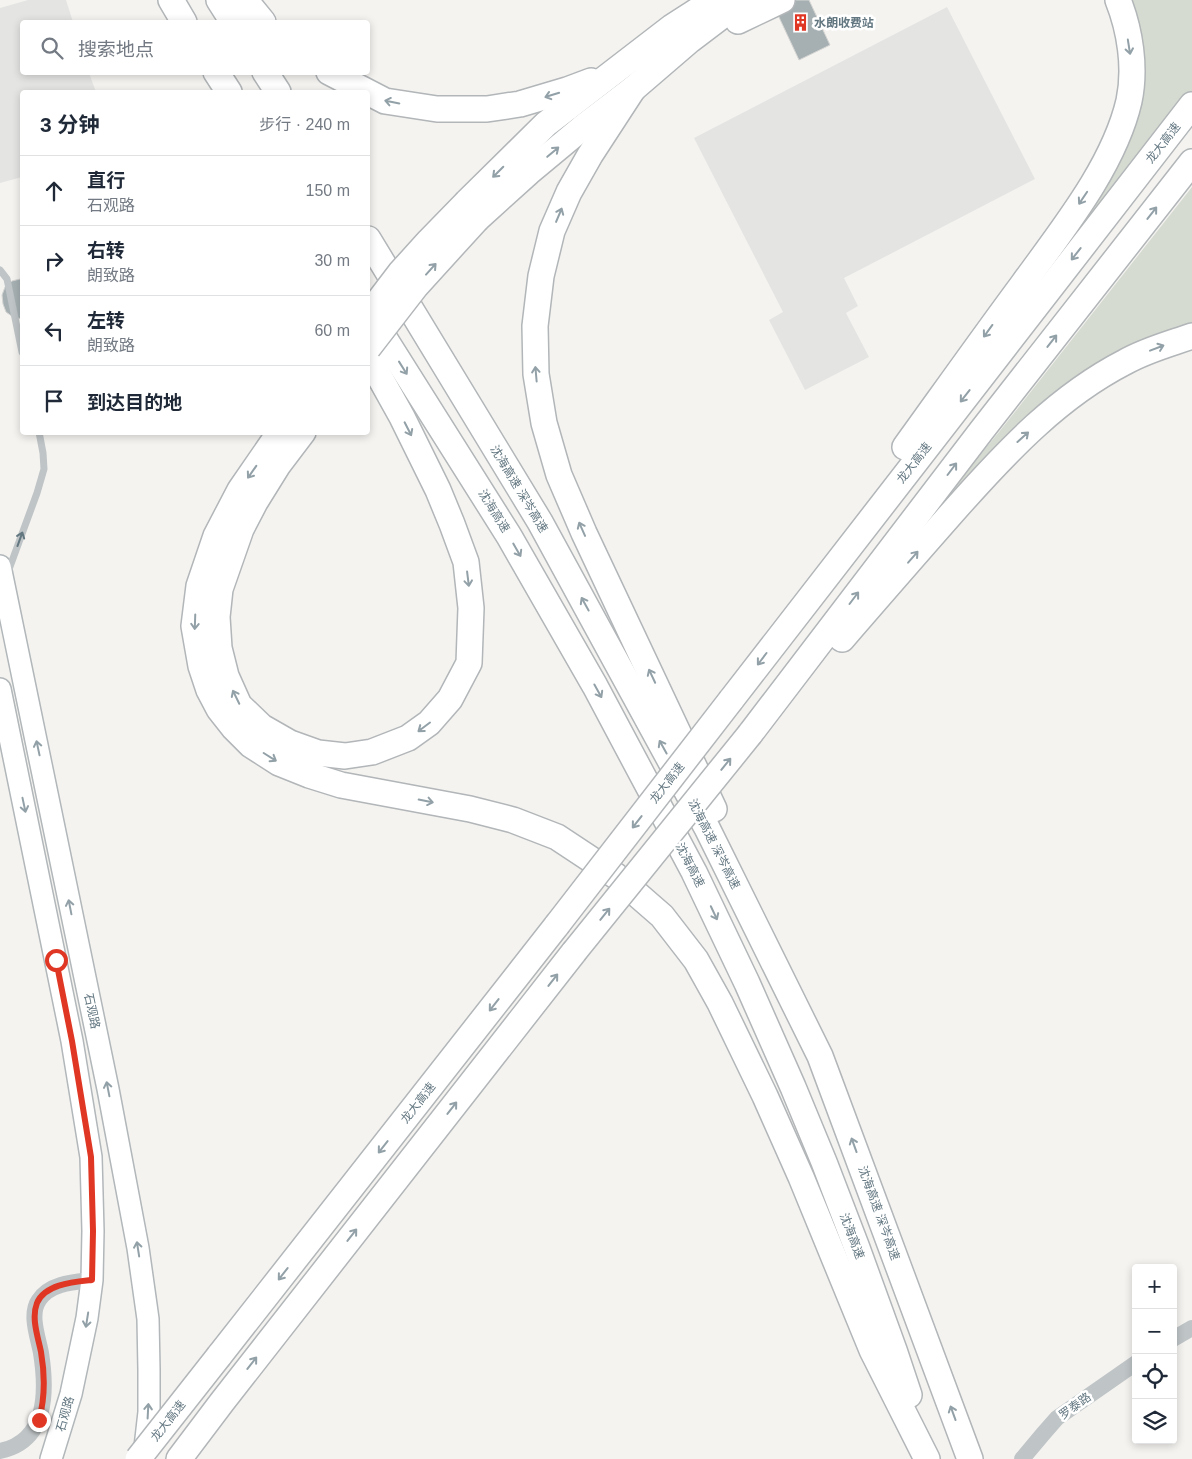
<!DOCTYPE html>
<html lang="zh">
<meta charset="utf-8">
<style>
:root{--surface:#fff;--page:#f6f6f7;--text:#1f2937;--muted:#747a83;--line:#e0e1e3}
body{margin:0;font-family:Arial,"Noto Sans SC",sans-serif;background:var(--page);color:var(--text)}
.controls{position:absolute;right:15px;bottom:15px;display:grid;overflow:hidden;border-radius:5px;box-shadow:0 2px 8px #0003}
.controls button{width:45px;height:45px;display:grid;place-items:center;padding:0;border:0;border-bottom:1px solid var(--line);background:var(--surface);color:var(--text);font:25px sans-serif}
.stop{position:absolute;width:15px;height:15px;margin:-11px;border:4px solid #e03724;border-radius:50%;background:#fff}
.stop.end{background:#e03724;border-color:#fff;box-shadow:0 1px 5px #0008}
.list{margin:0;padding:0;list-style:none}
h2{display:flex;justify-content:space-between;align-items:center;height:65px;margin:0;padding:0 20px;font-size:21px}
h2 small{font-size:16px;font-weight:400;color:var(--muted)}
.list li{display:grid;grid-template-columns:32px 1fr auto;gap:15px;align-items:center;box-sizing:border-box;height:70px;padding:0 20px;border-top:1px solid var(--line)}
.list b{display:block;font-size:19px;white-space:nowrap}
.list p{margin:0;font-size:16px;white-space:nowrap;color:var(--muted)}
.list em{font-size:16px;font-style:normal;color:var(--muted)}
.icon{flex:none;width:28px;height:28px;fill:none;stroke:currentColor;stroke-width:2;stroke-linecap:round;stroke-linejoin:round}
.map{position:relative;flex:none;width:1192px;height:1459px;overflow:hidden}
.search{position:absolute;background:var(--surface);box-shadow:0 2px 8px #0003;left:20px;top:20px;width:350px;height:55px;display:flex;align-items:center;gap:12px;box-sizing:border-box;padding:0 18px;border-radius:5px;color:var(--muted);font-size:19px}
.panel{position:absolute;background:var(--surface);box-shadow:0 2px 8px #0003;left:20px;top:90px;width:350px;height:345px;border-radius:5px}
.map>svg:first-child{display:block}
.built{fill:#e4e5e3}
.green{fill:#d6dbd1}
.building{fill:#a6b0b3;stroke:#d5d5d3}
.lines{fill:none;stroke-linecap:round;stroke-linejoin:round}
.primary-casing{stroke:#b2b7ba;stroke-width:24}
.motorway-casing{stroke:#b2b6b8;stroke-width:28}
.service{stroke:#bfc4c6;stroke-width:7}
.tertiary{stroke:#bfc4c6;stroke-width:16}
.primary{stroke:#fff;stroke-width:21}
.motorway{stroke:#fff;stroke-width:25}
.motorway-bridge-casing{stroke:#b2b6b8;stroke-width:28;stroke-linecap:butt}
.motorway-bridge{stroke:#fff;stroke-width:25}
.oneway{stroke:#92a0a7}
.oneway2{stroke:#637781}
.route{stroke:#e03724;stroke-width:6}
.labels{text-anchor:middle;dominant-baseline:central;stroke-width:5;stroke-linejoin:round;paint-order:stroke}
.poi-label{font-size:12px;font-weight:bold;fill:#637781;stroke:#fff;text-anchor:start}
.street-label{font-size:12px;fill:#637781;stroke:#fff}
</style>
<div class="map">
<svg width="1192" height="1459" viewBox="0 0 1192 1459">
<rect width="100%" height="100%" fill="#f4f3f0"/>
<g class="built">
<polygon points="28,0 66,0 73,22 22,22 22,72 89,73 96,92 22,92 22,177 0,183 0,8"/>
<polygon points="947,7 1035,179 844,278 858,306 846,313 869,357 805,390 769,320 783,312 694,138"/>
</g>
<g class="green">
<polygon points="1129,0 1192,0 1192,93 1164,131 1108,193 1066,243 1116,157"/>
<polygon points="1192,187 1192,324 1135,344 955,495 950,491 999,432"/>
</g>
<g class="building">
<polygon points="771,0 809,0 830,45 799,60"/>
<polygon points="20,279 22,279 22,319 13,317 6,312 3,304 2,295 5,287 12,281"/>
</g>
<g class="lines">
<defs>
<g id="primary">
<polyline points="0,566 108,1089 138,1248 148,1319 149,1370 149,1412 144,1456"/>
<polyline points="0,689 72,1041 91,1157 93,1231 92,1280 87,1318 71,1394 51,1459"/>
</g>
<g id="motorway">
<polyline points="171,0 184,22"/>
<polyline points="219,0 233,22"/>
<polyline points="245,0 263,22"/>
<polyline points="738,21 782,0"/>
<polyline points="216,72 229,92"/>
<polyline points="265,72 278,92"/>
<polyline points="329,72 385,101 437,109 487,109 520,104 567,90 591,81"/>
<polyline points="633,89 590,155 569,192 552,231 541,276 535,326 536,374 544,423 559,475 584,533 714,809"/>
<polyline points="467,202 546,124 672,27 714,0"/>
<polyline points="477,219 529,172 582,128 633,89 690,40 723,15 752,0"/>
<polyline points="368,239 540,522 707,828 820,1056 970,1459"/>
<polyline points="369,314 509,536 595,686 694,872 747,983 793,1087 824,1162 857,1248 894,1350 909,1395"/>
<polyline points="280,432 240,490 216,536 199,586 194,626 201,666 209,690 219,709 234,728 251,745 279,763 309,775 341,785 470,809 513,820 557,837 616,876 662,916 696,960 720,1003 765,1096 801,1177 872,1350 927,1459"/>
<polyline points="303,432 278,465 255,502 241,529 220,589 217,617 219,648 226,676 239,705 262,727 290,743 318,753 345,756 372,752 408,738 429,723 450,699 469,663 471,608 466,562 452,524 438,490 402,417 368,356"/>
<path d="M905,447c39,-54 78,-109 118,-163 39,-54 91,-118 106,-183 7,-33 1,-71 -11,-101"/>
<path d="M842,639c39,-45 78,-90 117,-134 49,-55 100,-109 166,-143 21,-12 44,-18 67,-26"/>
<polyline points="731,700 1192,105"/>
<polyline points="750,734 982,430 1192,162"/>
<polyline points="219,1356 557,925"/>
<polyline points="179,1459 222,1402 574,952"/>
</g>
</defs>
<use href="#primary" class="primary-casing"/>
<use href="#motorway" class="motorway-casing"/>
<g class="service">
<polyline points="0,270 7,279 22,352"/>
<polyline points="8,572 37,493 44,469 43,453 39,432"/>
</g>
<g class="tertiary">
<polyline points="1173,1339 1192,1328"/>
<path d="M0,1451c48,-10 47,-60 41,-98 -3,-16 -12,-39 -2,-53 11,-17 35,-18 53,-20"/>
<polyline points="1022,1459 1043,1434 1057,1418 1136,1363"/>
</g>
<use href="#primary" class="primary"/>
<use href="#motorway" class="motorway"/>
<defs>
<g id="motorway-bridge">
<polyline points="368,315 400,273 429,241 467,202"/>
<polyline points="368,348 416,286 477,219"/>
<polyline points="557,925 731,700"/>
<polyline points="574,952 750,734"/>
<polyline points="138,1459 219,1356"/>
</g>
</defs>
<use href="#motorway-bridge" class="motorway-bridge-casing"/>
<use href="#motorway-bridge" class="motorway-bridge"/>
</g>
<defs><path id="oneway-shaft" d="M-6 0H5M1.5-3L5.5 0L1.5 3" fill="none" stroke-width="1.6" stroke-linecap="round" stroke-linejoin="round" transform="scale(1.25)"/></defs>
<g class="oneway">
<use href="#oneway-shaft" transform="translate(1129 47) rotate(81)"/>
<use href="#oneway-shaft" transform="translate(552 95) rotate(163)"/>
<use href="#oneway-shaft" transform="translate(392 102) rotate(-169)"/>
<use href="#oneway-shaft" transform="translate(553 152) rotate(-40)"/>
<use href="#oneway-shaft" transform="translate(498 172) rotate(135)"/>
<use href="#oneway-shaft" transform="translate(1083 198) rotate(124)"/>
<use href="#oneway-shaft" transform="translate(1152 213) rotate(-52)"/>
<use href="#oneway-shaft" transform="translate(559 215) rotate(-67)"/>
<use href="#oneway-shaft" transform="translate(1076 254) rotate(128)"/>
<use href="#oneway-shaft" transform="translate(431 269) rotate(-48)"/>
<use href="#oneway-shaft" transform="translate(988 331) rotate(126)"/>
<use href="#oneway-shaft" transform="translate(1052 341) rotate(-52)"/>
<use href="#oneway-shaft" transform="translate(1157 348) rotate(-21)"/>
<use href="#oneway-shaft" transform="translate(403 368) rotate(58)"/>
<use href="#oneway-shaft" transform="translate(536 374) rotate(-95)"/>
<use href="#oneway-shaft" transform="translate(965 396) rotate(128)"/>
<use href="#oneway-shaft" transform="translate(408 429) rotate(63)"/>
<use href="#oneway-shaft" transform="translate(1023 437) rotate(-42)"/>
<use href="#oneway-shaft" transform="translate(952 469) rotate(-53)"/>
<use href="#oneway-shaft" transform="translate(252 472) rotate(125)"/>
<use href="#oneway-shaft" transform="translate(582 529) rotate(-114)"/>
<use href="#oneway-shaft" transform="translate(517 550) rotate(60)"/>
<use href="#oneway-shaft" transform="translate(913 557) rotate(-49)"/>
<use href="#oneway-shaft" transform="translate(468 579) rotate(83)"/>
<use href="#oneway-shaft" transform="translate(854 598) rotate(-53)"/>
<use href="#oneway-shaft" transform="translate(585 604) rotate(-119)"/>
<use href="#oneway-shaft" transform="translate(195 622) rotate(92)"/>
<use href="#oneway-shaft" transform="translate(762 659) rotate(127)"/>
<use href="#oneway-shaft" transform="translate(652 676) rotate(-115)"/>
<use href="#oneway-shaft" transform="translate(598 691) rotate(61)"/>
<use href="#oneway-shaft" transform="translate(236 697) rotate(-116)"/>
<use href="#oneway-shaft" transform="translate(424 727) rotate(143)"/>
<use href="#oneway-shaft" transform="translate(663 747) rotate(-119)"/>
<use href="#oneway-shaft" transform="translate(38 748) rotate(-102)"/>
<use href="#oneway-shaft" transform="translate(270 757) rotate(32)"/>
<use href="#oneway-shaft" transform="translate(726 764) rotate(-51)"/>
<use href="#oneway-shaft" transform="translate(426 801) rotate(11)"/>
<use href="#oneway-shaft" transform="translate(24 805) rotate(78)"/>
<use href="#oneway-shaft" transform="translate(637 822) rotate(128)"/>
<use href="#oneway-shaft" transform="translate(70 907) rotate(-101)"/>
<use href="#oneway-shaft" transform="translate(714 913) rotate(65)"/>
<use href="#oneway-shaft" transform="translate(605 914) rotate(-51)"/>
<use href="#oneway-shaft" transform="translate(553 980) rotate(-52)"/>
<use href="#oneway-shaft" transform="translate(494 1005) rotate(128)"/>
<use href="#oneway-shaft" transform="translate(108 1089) rotate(-101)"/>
<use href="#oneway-shaft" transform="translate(452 1108) rotate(-52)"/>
<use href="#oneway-shaft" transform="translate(854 1145) rotate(-110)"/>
<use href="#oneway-shaft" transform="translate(383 1147) rotate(128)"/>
<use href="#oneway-shaft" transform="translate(352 1235) rotate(-52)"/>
<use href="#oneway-shaft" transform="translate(138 1249) rotate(-99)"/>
<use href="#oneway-shaft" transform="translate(283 1274) rotate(128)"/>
<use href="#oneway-shaft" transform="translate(87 1320) rotate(99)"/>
<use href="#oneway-shaft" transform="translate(252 1363) rotate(-52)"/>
<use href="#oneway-shaft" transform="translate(148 1411) rotate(-87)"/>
<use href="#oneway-shaft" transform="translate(953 1413) rotate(-110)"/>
</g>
<use class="oneway2" href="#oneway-shaft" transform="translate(20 539) rotate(-70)"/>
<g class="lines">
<path class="route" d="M39,1420c6,-22 6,-45 2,-68 -3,-15 -10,-34 -4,-49 8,-19 37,-21 55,-23l1,-49 -2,-74 -19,-116 -16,-81"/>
</g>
<defs>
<symbol id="building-bare" viewBox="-9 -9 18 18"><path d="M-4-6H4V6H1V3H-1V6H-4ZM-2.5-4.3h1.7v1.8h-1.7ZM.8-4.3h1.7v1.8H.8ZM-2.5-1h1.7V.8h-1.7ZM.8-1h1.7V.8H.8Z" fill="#e03724" stroke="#fff" stroke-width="2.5" paint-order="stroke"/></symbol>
</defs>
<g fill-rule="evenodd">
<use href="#building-bare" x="788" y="10" width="25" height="25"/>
</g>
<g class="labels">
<g class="poi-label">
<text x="814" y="23">水朗收费站</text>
</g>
<g class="street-label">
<text transform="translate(1163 143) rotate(-52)">龙大高速</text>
<text transform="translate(914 463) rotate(-52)">龙大高速</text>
<text transform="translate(519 489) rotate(59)">沈海高速 深岑高速</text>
<text transform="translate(494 511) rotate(58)">沈海高速</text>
<text transform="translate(667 783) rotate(-52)">龙大高速</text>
<text transform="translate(714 844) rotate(63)">沈海高速 深岑高速</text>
<text transform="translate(690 865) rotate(63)">沈海高速</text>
<text transform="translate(92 1011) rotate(78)">石观路</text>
<text transform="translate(418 1103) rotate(-52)">龙大高速</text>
<text transform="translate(879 1213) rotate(70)">沈海高速 深岑高速</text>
<text transform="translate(852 1236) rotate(69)">沈海高速</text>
<text transform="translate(1075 1406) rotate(-36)">罗泰路</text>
<text transform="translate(65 1414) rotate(-74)">石观路</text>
<text transform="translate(168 1421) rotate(-52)">龙大高速</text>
</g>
</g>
</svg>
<div class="controls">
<button>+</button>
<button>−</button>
<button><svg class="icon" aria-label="locate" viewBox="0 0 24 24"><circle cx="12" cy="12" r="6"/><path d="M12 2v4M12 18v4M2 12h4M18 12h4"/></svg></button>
<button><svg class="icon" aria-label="layers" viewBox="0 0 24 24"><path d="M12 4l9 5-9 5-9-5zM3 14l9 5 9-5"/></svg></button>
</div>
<div class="stop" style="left:56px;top:960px"></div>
<div class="stop end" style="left:39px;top:1420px"></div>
<div class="search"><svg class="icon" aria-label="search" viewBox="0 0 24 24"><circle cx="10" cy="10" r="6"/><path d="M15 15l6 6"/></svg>搜索地点</div>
<section class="panel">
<h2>3 分钟<small>步行 · 240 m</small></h2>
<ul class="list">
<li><svg class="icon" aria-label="ahead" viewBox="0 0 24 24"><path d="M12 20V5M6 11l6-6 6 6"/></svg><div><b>直行</b><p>石观路</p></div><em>150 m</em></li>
<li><svg class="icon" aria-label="right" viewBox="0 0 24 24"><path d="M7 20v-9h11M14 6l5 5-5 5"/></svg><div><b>右转</b><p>朗致路</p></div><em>30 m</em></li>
<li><svg class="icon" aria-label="left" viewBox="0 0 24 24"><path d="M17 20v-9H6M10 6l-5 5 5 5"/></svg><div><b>左转</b><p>朗致路</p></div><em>60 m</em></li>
<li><svg class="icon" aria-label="arrive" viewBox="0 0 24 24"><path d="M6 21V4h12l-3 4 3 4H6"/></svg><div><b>到达目的地</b></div></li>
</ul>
</section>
</div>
